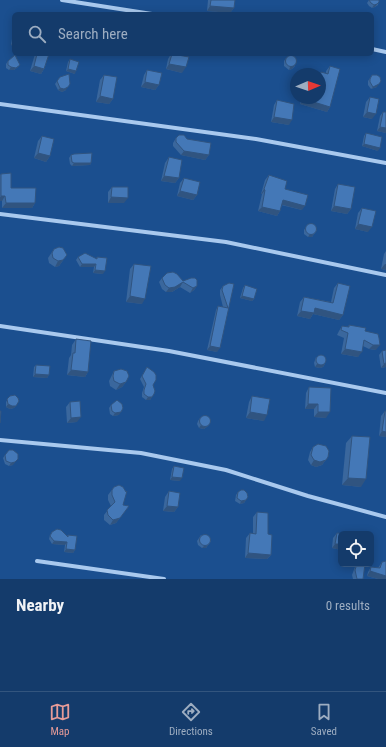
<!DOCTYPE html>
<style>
:root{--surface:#143b6b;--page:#214673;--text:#f1f3f6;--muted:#9dadc1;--line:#33557e;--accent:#e69b98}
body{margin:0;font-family:"Roboto Condensed",sans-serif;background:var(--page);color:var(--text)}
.controls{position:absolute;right:12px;bottom:12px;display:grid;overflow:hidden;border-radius:6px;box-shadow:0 2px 10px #0003}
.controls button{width:36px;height:36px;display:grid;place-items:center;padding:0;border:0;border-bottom:1px solid var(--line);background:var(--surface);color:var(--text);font:20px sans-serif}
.compass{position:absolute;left:290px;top:68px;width:36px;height:36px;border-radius:50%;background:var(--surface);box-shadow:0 2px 10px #0003;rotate:88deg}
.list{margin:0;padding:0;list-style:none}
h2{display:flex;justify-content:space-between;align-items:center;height:52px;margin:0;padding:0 16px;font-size:17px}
h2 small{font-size:13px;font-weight:400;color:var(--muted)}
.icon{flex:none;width:22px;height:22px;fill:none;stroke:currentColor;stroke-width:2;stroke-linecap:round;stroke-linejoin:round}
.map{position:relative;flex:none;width:386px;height:579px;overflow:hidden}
.search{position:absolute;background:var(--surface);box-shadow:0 2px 10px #0003;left:12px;right:12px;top:12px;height:44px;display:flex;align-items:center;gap:10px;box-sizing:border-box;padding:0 14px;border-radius:6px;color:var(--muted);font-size:15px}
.sheet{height:112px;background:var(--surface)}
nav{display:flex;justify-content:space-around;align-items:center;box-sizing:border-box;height:56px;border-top:1px solid var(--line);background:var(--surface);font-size:11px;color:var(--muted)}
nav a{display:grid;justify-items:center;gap:2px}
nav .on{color:var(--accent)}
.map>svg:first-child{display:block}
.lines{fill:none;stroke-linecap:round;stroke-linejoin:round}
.street{stroke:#a9c9ee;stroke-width:4}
.wall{fill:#3a679d}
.shaded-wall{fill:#305480}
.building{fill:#4478b7;stroke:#305480}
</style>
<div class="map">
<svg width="386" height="579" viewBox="0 0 386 579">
<rect width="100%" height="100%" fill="#1b4f8f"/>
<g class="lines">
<g class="street">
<polyline points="62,0 152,14"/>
<polyline points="372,49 386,52"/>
<polyline points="0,104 256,139 386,163"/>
<polyline points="0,214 226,242 386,275"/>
<polyline points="0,326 169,351 386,393"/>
<polyline points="0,440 141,453 226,470 308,496 386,517"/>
<polyline points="37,561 164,579"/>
</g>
</g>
<g class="wall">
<polygon points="208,0 235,0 234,8 230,13 207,11"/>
<polygon points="369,0 379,0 378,5 375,7 372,8 369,6 367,3"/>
<polygon points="14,27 14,46 11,45"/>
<polygon points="35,54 49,54 44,69 41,74 30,71"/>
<polygon points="171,54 182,73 166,69 168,59"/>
<polygon points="286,58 295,66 292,69 289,70 284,66 284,61"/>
<polygon points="70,59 75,74 66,71 68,62"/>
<polygon points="8,61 18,67 14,70 9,70 6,68 6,64"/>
<polygon points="330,66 330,107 327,112 300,104 302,98 320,98 320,74 321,72 326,73 326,71"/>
<polygon points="147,70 159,85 155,90 141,87 144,75"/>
<polygon points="104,75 113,99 109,104 96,102 100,80"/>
<polygon points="372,75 377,87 371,89 368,85 368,81"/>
<polygon points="60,77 66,90 62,92 58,90 55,84"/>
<polygon points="370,97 372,119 363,117 366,102"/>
<polygon points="277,100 289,125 271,122 274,105"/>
<polygon points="383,112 386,133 377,131 380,116"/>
<polygon points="366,133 378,151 362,146 364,136"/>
<polygon points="42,136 50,156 46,162 34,158 38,141"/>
<polygon points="176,138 187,139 209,155 205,160 181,155 173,146 173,143"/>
<polygon points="71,155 91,163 90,165 72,166 70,164 69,158"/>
<polygon points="169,157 179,178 175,183 161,181 165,163"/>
<polygon points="1,174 11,188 35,203 32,208 2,208 2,201 0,201 0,175"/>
<polygon points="269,175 285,189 302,210 281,205 280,211 277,216 258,211 262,194 261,194 265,180"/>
<polygon points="184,178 197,195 193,200 177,196 180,183"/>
<polygon points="338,184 351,209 347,214 331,211 335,189"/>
<polygon points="112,187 124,203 108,203 108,192"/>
<polygon points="362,208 368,232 355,229 358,213"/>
<polygon points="308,224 317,230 312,237 308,237 304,234 304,230"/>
<polygon points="54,249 67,255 59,266 55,267 49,263 48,258"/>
<polygon points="386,251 386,270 381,269 384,254"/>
<polygon points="78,257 96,259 97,257 103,274 93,273 94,267 80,267 76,260"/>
<polygon points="134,264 142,304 126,302 130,269"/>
<polygon points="162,278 183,281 197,286 194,290 190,293 180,287 172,292 166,292 162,289 159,282"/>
<polygon points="338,283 343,315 339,320 313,314 310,319 297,316 300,302 304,297 331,302 334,288"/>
<polygon points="234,284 217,352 207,350 216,310 218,306 223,307 220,295 220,290 223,286"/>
<polygon points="245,285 254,299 252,301 240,298 243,288"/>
<polygon points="349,325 365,331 376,350 369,349 363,346 358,357 341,354 344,338 337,335 339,331 342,326 348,327"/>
<polygon points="76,339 88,372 85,377 67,375 69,358 71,355 72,345"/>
<polygon points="386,350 386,367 381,368 379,355 382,351"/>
<polygon points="316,357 325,364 323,367 320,368 315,367 314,363"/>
<polygon points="36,365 49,375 47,378 33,377 34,367"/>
<polygon points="147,367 153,385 152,397 150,400 146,400 142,397 142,393 144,387 140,379"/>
<polygon points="114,371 126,382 122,387 116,390 110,386 109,381"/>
<polygon points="309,387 326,418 314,417 314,409 305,409 306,393"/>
<polygon points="10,396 19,401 14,408 10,409 6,407 6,402"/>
<polygon points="252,396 264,421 246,418 249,402"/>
<polygon points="70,402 77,422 67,423 66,407"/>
<polygon points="111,405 119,415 113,416 110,414 109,408"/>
<polygon points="385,411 386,437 379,436 381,416"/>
<polygon points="200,418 208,426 204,429 199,428 197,424 198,421"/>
<polygon points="352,436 361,487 342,485 346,443"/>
<polygon points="313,447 328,457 322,465 316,467 311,465 308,460 310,452"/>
<polygon points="5,455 13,465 9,466 5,464 3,458"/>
<polygon points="174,466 180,481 170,480 172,469"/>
<polygon points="114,487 123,505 129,506 116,523 110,525 104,520 104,515 111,506 108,500 108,495"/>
<polygon points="169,491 178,507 174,512 163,511 165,497"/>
<polygon points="238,492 246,500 244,503 240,504 235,501 236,495"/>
<polygon points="257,512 268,534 271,555 267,559 245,558 246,538 250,533 253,533 253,517"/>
<polygon points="52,532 67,536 68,535 75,550 73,553 64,552 65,545 52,544 49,539 50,535"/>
<polygon points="337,533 341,534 341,550 332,548 333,538"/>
<polygon points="201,535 211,541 206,548 202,548 198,545 197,541"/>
<polygon points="382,562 386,579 378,579 367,576 368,572 371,567 378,568"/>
<polygon points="356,564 365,564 363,579 353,579 352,575"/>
</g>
<g class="shaded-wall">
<polygon points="379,2 375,7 372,8 374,5"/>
<polygon points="210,6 234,8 230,13 207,11"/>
<polygon points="14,41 14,46 11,45"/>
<polygon points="297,63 292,69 289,70 290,67"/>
<polygon points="169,64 186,67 182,73 166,69"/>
<polygon points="20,65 18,67 14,70 9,70 11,67"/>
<polygon points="34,66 44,69 41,74 30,71"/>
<polygon points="68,69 76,71 75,74 66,71"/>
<polygon points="145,82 159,85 155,90 141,87"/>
<polygon points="379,84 377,87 371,89 373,87"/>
<polygon points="68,87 66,90 62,92 58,90 60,88"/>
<polygon points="100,96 113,99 109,104 96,102"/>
<polygon points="304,99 330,107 327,112 300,104"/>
<polygon points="367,112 376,114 372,119 363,117"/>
<polygon points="274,117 292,120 289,125 271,122"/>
<polygon points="380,127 386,128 386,133 377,131"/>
<polygon points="364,144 380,148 378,151 362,146"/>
<polygon points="184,151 209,155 205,160 181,155"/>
<polygon points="38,153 50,156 46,162 34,158"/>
<polygon points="74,163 91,163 90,165 72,166"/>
<polygon points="164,176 179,178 175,183 161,181"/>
<polygon points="264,189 265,190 262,194 261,194"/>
<polygon points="180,191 197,195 193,200 177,196"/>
<polygon points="1,196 5,196 2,201 0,201 0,197"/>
<polygon points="111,197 128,198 124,203 108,203"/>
<polygon points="283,200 305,206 302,210 279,204"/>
<polygon points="6,203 35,203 32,208 2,208"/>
<polygon points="334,206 351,209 347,214 331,211"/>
<polygon points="262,207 280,211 277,216 258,211"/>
<polygon points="358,224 372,227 368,232 355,229"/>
<polygon points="310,234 314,234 312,237 308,237"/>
<polygon points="67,255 59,266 55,267 58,261"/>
<polygon points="82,264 96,264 94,267 80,267"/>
<polygon points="385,264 386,264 386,270 381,269"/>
<polygon points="95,270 105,271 103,274 93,273"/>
<polygon points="183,282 180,287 172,292 166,292 169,288"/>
<polygon points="197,286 194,290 190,293 193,288"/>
<polygon points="130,296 145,299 142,304 126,302"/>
<polygon points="242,296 254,299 252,301 240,298"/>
<polygon points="315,308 343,315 339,320 313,314 310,319 297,316 301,311"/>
<polygon points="373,345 380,345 376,350 369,349"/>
<polygon points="210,346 220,348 217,352 207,350"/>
<polygon points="345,349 362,352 358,357 341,354"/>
<polygon points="386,363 386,367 381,368 384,364"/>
<polygon points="317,364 325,364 323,367 320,368 315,367"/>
<polygon points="71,370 88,372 85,377 67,375"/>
<polygon points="35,374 49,375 47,378 33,377"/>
<polygon points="126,382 122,387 116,390 120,384"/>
<polygon points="154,394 150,400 146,400 148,397"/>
<polygon points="8,404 16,406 14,408 10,409 6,407"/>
<polygon points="308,404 318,404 314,409 305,409"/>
<polygon points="121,412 119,415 113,416 115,413"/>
<polygon points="250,412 267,415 264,421 246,418"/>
<polygon points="318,412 330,412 326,418 314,417"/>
<polygon points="81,417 77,422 67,423 71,418"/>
<polygon points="210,424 208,426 204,429 199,428 201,425"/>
<polygon points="382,431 386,432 386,437 379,436"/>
<polygon points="328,457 322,465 316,467 311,465 314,460"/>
<polygon points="18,459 13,465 9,466 11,463"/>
<polygon points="172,477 182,478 180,481 170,480"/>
<polygon points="348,478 366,479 361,487 342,485"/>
<polygon points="246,500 244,503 240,504 241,501"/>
<polygon points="167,506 178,507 174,512 163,511"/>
<polygon points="120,518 116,523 110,525 113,520"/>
<polygon points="54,541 67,542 65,545 52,544"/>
<polygon points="335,544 341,544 341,550 332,548"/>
<polygon points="208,545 206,548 202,548 204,546"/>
<polygon points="66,549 75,550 73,553 64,552"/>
<polygon points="248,553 271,555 267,559 245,558"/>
<polygon points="370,571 386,576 386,579 378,579 367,576"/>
</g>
<g class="building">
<polygon points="211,0 235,0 234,8 210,6"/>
<polygon points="369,0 379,0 379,2 377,4 374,5 371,3"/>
<polygon points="37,54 49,54 44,69 34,66"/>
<polygon points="172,54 189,57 186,67 169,64"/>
<polygon points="15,55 20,65 16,68 11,67 8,65 8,61"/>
<circle cx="291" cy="61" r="5.5"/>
<polygon points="70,59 79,62 76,71 68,69"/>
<polygon points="330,66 340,69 330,107 304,99 304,98 320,98 320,78 321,72 328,74"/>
<polygon points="147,70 162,73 159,85 145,82"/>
<polygon points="69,74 70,84 68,87 64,89 60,88 57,81 60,77"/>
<polygon points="104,75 117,77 113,99 100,96"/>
<polygon points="372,75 377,75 380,77 381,81 379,84 373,87 370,82 370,79"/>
<polygon points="370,97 379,99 376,114 367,112"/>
<polygon points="277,100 294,104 292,120 274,117"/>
<polygon points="383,112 386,112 386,128 380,127"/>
<polygon points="366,133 382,137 380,148 364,144"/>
<polygon points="179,135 184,135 187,139 211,143 209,155 184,151 176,142 176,138"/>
<polygon points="42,136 54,139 50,156 38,153"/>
<polygon points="92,153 91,163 74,163 72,162 71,155 74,154"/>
<polygon points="169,157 182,160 179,178 164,176"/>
<polygon points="11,173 11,188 36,188 35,203 6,203 5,196 1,196 1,174"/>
<polygon points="269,175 287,181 285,189 308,195 305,206 283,200 280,211 262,207 265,190 264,189"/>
<polygon points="184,178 200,182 197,195 180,191"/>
<polygon points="338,184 355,187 351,209 334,206"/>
<polygon points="112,187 128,187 128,198 111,197"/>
<polygon points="362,208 376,211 372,227 358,224"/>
<circle cx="311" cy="229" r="5.5"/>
<polygon points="59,247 63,248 67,255 63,260 58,261 53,258 52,253 54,249"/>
<polygon points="85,253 97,259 97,257 107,258 105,271 95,270 96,264 82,264 78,257"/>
<polygon points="134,264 151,266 145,299 130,296"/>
<polygon points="173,272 177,274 183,281 191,278 195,278 197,280 197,286 193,288 183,282 175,287 169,288 165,285 162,278 167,273"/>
<polygon points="229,283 234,284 220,348 210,346 218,306 228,308 222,290 223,286"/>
<polygon points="338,283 350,286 343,315 315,308 314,313 301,311 304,297 333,303"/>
<polygon points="245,285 257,289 254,299 242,296"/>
<polygon points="349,325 366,328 365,331 378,334 379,338 380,345 373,345 364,340 362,352 345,349 348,333 341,330 342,326 349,327"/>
<polygon points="76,339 91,341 88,372 71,370 73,353 75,353"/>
<polygon points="386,350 386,363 384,364 382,351"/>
<circle cx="321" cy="360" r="5"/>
<polygon points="36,365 50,366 49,375 35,374"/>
<polygon points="147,367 154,372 156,375 156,380 153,385 155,391 154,394 152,397 148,397 144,394 144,390 146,384 142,376"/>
<polygon points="121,369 127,371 129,376 126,382 120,384 114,381 113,376 114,371"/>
<polygon points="309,387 331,388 330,412 318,412 318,404 308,404"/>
<polygon points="15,395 18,398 19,401 16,406 12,406 8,404 7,399 10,396"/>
<polygon points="252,396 270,399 267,415 250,412"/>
<polygon points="117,400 122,404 123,408 121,412 115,413 112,411 111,405"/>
<polygon points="80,401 81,417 71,418 70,402"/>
<polygon points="0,411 1,411 0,423"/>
<polygon points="385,411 386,411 386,432 382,431"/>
<circle cx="205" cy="421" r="5.5"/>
<polygon points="352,436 370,437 366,479 348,478"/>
<polygon points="318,444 326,446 329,451 328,457 326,460 320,462 314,460 311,455 313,447"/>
<polygon points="9,450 13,450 18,454 18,459 15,462 11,463 6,461 5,455"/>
<polygon points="174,466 184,468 182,478 172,477"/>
<polygon points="119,485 123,487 126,492 127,491 123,505 129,506 120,518 113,520 108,515 107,510 115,502 112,495 112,490 114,487"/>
<polygon points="241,490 244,490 247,493 248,497 246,500 241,501 237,498 238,492"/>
<polygon points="169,491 180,493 178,507 167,506"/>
<polygon points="257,512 268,513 268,534 272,535 271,555 248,553 250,533 256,534"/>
<polygon points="57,529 61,530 68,537 68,535 77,536 75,550 66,549 67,542 54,541 50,536 52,532"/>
<polygon points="337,533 346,534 341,534 341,544 335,544"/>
<circle cx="205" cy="540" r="5.5"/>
<polygon points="386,561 386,576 370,571 371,567 380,568 382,562"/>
<polygon points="357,564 365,564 363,579 357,579 355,570"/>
</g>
</svg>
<div class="controls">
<button><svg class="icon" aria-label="locate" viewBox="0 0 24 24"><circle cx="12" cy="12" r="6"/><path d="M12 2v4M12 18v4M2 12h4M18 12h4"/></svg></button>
</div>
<svg class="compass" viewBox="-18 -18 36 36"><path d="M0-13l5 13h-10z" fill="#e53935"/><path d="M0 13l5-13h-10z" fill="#9dadc1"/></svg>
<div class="search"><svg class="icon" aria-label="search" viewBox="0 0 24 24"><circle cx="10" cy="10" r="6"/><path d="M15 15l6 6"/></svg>Search here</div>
</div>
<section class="sheet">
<h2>Nearby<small>0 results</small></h2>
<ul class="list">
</ul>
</section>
<nav>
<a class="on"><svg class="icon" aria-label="map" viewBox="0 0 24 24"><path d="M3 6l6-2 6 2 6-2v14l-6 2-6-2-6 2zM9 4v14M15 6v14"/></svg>Map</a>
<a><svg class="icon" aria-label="directions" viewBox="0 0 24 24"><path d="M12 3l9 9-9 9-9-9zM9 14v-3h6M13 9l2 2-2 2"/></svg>Directions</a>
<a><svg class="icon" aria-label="saved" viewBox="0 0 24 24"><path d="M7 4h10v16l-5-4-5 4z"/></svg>Saved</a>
</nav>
